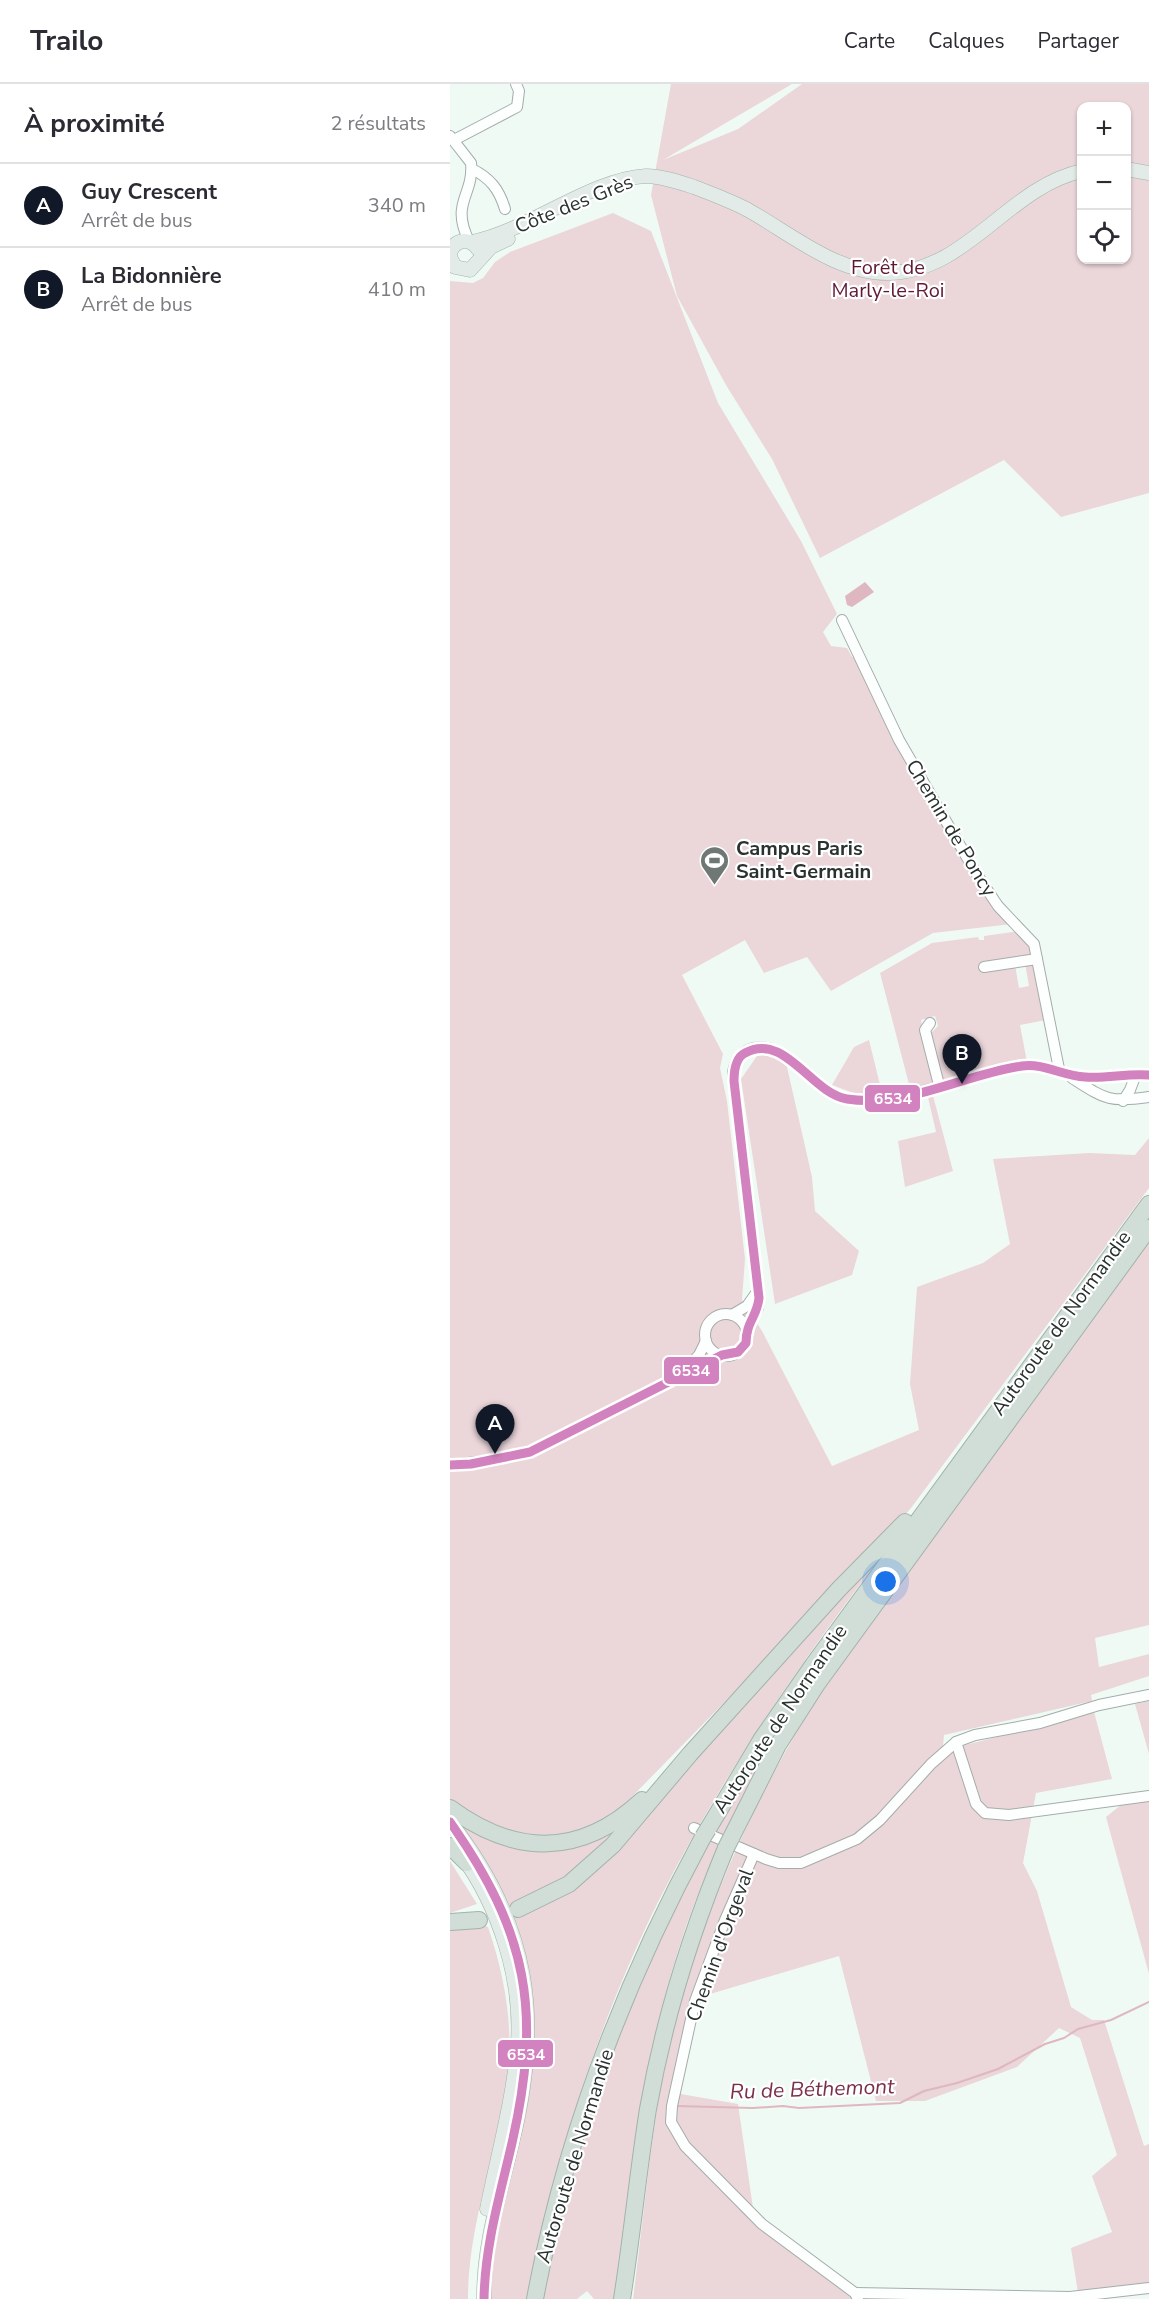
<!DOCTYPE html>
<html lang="fr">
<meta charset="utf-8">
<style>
:root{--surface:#fff;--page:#f7f7f7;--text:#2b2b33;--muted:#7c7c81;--line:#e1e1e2;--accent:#111827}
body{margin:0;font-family:"Nunito Sans",sans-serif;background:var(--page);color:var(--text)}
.controls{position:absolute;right:18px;top:18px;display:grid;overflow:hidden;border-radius:12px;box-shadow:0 2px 4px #0004}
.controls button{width:54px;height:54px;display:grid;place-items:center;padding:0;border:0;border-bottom:2px solid var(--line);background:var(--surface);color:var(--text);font:30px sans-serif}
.you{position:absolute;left:436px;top:1498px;width:21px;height:21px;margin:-15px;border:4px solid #fff;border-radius:50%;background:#1a73e8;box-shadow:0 0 0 9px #1a73e833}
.badge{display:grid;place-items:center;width:39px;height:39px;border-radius:50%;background:var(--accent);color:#fff;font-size:20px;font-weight:700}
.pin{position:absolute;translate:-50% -50px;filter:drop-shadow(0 2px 3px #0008)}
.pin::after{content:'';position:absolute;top:32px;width:21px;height:18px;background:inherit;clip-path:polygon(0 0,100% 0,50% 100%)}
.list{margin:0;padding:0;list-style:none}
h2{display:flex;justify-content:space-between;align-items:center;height:78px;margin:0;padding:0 24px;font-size:26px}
h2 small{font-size:20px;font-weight:400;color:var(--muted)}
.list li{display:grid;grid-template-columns:39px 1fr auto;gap:18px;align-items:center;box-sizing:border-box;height:84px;padding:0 24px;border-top:2px solid var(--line)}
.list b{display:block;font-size:22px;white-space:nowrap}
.list p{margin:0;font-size:20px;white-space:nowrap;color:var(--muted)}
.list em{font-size:20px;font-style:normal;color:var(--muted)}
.icon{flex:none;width:33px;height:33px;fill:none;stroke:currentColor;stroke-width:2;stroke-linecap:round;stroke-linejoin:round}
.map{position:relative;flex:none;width:699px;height:2215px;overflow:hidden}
header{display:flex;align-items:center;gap:36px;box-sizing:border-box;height:84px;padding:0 30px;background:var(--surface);border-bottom:2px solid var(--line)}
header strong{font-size:28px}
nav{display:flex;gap:33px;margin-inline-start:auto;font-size:21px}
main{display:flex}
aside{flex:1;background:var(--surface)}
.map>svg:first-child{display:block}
.green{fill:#ebd6da;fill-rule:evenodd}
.water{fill:#deb7c1}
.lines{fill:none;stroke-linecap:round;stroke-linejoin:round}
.stream{stroke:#deb7c1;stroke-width:2}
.minor-casing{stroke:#a4ada9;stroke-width:12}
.major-casing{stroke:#a1b3ab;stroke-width:15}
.highway-casing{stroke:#a1b3ab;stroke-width:18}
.minor{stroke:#fdfefe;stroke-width:10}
.major{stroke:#e2ebe7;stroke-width:14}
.highway{stroke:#d1ded8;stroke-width:16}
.highway-bridge-casing{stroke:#a1b3ab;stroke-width:18;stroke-linecap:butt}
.highway-bridge{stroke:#d1ded8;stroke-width:16}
.bus-1-casing{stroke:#fff;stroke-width:14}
.bus-1{stroke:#d282be;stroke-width:9}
.labels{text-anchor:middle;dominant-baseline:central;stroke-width:4.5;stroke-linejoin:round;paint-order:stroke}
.street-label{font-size:20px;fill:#29322e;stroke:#fff}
.park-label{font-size:20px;fill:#601935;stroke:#fff}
.poi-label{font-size:20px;font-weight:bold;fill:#29322e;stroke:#fff;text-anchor:start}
.water-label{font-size:21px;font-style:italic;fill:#7a304a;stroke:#fff}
.line-badge{stroke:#fff;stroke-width:2}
.badge-label{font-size:16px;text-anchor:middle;font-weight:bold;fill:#fff}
</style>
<header>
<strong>Trailo</strong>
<nav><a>Carte</a><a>Calques</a><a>Partager</a></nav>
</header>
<main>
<aside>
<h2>À proximité<small>2 résultats</small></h2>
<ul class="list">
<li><span class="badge">A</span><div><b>Guy Crescent</b><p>Arrêt de bus</p></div><em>340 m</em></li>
<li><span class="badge">B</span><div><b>La Bidonnière</b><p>Arrêt de bus</p></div><em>410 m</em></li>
</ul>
</aside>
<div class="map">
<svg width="699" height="2215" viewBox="0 0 699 2215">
<rect width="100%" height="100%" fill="#f0faf5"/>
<g class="green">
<path d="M221,0h121l-129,76 75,-31 64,-45h347v409l-88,24 -57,-57 -184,98 -48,-99 -46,-74 -49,-89 -26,-101zM632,22h44v154h-44z"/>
<polygon points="163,129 201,147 268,319 351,457 387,530 373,548 381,562 397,564 402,573 406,573 431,626 562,840 483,849 381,907 357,873 314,889 295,856 232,891 273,970 270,984 277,1017 295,1175 292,1216 312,1247 382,1382 469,1346 460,1300 467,1203 533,1179 560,1160 543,1075 639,1069 685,1071 699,1054 699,1104 461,1424 434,1455 168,1727 139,1746 83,1753 29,1739 0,1718 0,197 23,199 33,194 45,178 60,168"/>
<polygon points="570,847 583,863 584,873 565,881 569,904 579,902 575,879 585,877 596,936 570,941 577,978 491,996 479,951 488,942 485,932 471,936 483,999 460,1004 430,889 482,859 528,853 529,856 534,856 534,852"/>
<polygon points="419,956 432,1009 406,1010 382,1001 404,963"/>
<polygon points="322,969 337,983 362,1093 365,1127 409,1167 402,1191 325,1220 291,995 307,972"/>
<polygon points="482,1008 503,1087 455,1103 448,1057 486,1048 477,1009"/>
<path d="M699,1158v383l-54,13 4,29 50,-13v22l-58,19 1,6 -148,34 -1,11 15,1 136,-35 18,67 -76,14 -13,70 14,28 34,116 21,13h12l40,126 5,-2v146l-71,3 -7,-45 41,-16 -20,-56 25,-21 -37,-117 -21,-10 -42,39 -92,34h-49l-37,-145 -139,41 -25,96 63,11 16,111 104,75 58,9h-283c12,-93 20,-187 40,-278 6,-26 17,-52 26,-78 33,-94 76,-179 129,-263z"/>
<path d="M433,1470c-83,109 -162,223 -224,346 -62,124 -105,263 -133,399h-35c-1,-48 13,-97 24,-143 19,-84 31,-174 -8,-254 -15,-31 -37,-59 -57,-88l70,33 106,-25 -63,59 -47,20 49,-13 275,-294z"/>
<polygon points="699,1617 699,1670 685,1620"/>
<path d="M339,1625c-42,78 -85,157 -111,242 -36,113 -46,232 -63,348h-21l-7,-8 -10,8h-36l52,-203 27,-70 65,-144z"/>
<polygon points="699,1716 699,1890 656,1733 671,1721"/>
<polygon points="0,1777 27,1820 0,1829"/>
<path d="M28,1840l10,3c18,53 27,106 18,161 -11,71 -38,139 -38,211h-18v-374z"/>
</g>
<polygon class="water" points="415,498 424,508 402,523 397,521 395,512"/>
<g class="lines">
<polyline class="stream" points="226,2022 303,2024 333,2022 349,2024 450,2019 474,2007 507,1999 548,1985 595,1960 614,1954 628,1945 661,1936 699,1918"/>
<defs>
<g id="minor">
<path d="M0,52l21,27c3,33 -21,39 -2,78"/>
<polyline points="4,56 67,23 69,7 66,0"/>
<path d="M22,85c18,9 27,20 33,40"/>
<polyline points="392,536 449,656 526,789 548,822 584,860 609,985"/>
<polyline points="534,883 587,875"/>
<polyline points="480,939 475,946 489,1001"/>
<path d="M622,994c33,21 37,25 77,19"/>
<polyline points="673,1017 680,1006 686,990"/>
<circle cx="276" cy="1251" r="21"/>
<polyline points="282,1231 297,1222 307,1208"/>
<path d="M296,1244l12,-20 1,-10 -26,-226c2,-10 6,-17 15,-22 35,-16 65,43 97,49 49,9 127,-26 178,-33 22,-3 38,8 58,11 23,3 46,-6 68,-2"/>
<polyline points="235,1286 249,1271 256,1257"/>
<polyline points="0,1381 36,1377 85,1366 272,1271"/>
<polyline points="506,1658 526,1720 535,1729 559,1731 699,1712"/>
<polyline points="244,1744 316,1775 329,1779 351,1779 407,1755 430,1736 481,1680 506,1658 525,1651 590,1639 649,1621 699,1611"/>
<polyline points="304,1770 275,1836 245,1917 222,2022 221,2038 235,2062 312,2140 405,2209 408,2215"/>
<polyline points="405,2209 620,2213 699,2204"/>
</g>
<g id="major">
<polyline points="676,85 699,89"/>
<path d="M22,158c56,-11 119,-63 174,-66 15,0 33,6 48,11 18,7 37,14 54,23 43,24 88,63 140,63 79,-1 120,-86 194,-102"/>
<path d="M0,169c5,-14 19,-16 28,-4"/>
<polyline points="0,173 5,183 20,186 41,163 58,155"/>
<path d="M0,1738c80,102 93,197 62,321 -12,51 -29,103 -28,156"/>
<path d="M12,1772c37,51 60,122 56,186 -4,56 -20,112 -31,167"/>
</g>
<g id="highway">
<path d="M0,1724c65,48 131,49 192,-8"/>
<polyline points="258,1745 311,1656 363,1581 699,1120"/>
<polyline points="281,1754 328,1661 367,1600 699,1144"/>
<polyline points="0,1762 17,1779"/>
<polyline points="68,1825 119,1800 163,1761 240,1670 389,1505 455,1438"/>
<polyline points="0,1838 29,1836"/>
<path d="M85,2215c30,-161 90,-318 168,-462"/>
<path d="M172,2215c10,-63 16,-127 26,-190 16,-90 43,-177 78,-261"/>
</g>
</defs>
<use href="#minor" class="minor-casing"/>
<use href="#major" class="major-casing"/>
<use href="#highway" class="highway-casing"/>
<use href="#minor" class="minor"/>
<use href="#major" class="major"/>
<use href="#highway" class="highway"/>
<defs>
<g id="highway-bridge">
<polyline points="253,1753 258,1745"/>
<polyline points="276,1764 281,1754"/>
</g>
</defs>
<use href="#highway-bridge" class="highway-bridge-casing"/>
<use href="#highway-bridge" class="highway-bridge"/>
<defs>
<g id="bus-1">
<path d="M0,1381l21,-1 59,-12 192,-97 16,-3 8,-9c0,-21 11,-26 13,-45l-25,-217c0,-10 1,-23 11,-28 39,-22 67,41 102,46 60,9 118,-25 175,-33 22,-3 41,10 63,11 21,2 42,-4 64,-2"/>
<path d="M0,1738c78,111 92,189 62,321 -12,52 -27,102 -28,156"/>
</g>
</defs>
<use href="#bus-1" class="bus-1-casing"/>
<use href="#bus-1" class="bus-1"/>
</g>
<defs>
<symbol id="stadium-pin" viewBox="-11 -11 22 30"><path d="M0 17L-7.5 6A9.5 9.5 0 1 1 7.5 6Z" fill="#6f7874" stroke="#fff"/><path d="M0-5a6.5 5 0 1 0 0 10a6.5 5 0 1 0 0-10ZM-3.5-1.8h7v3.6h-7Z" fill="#fff"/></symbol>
</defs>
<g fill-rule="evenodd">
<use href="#stadium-pin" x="248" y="760" width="33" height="45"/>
</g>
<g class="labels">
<g class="street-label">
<text transform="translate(124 120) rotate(-22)">Côte des Grès</text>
<text transform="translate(501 744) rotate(59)">Chemin de Poncy</text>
<text transform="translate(611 1239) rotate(-54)">Autoroute de Normandie</text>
<text transform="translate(330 1635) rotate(-56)">Autoroute de Normandie</text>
<text transform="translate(270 1861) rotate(-70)">Chemin d'Orgeval</text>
<text transform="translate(125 2072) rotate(-73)">Autoroute de Normandie</text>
</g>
<g class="park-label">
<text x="438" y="183">Forêt de<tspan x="438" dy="23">Marly-le-Roi</tspan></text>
</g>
<g class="poi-label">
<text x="286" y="764">Campus Paris<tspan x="286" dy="23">Saint-Germain</tspan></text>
</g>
<g class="water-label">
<text transform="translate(362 2005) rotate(-2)">Ru de Béthemont</text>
</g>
</g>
<g class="line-badge">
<rect x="414" y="1000" width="57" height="29" rx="6" fill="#d282be"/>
<rect x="213" y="1272" width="57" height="29" rx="6" fill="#d282be"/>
<rect x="47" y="1955" width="57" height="29" rx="6" fill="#d282be"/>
</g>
<g class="badge-label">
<text x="443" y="1020">6534</text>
<text x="241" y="1292">6534</text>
<text x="76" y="1976">6534</text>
</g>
</svg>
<div class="controls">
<button>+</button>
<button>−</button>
<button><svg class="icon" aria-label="locate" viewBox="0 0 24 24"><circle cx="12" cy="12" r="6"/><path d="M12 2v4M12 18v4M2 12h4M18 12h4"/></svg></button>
</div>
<div class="you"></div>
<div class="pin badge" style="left:45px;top:1370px">A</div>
<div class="pin badge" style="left:512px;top:1000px">B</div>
</div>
</main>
